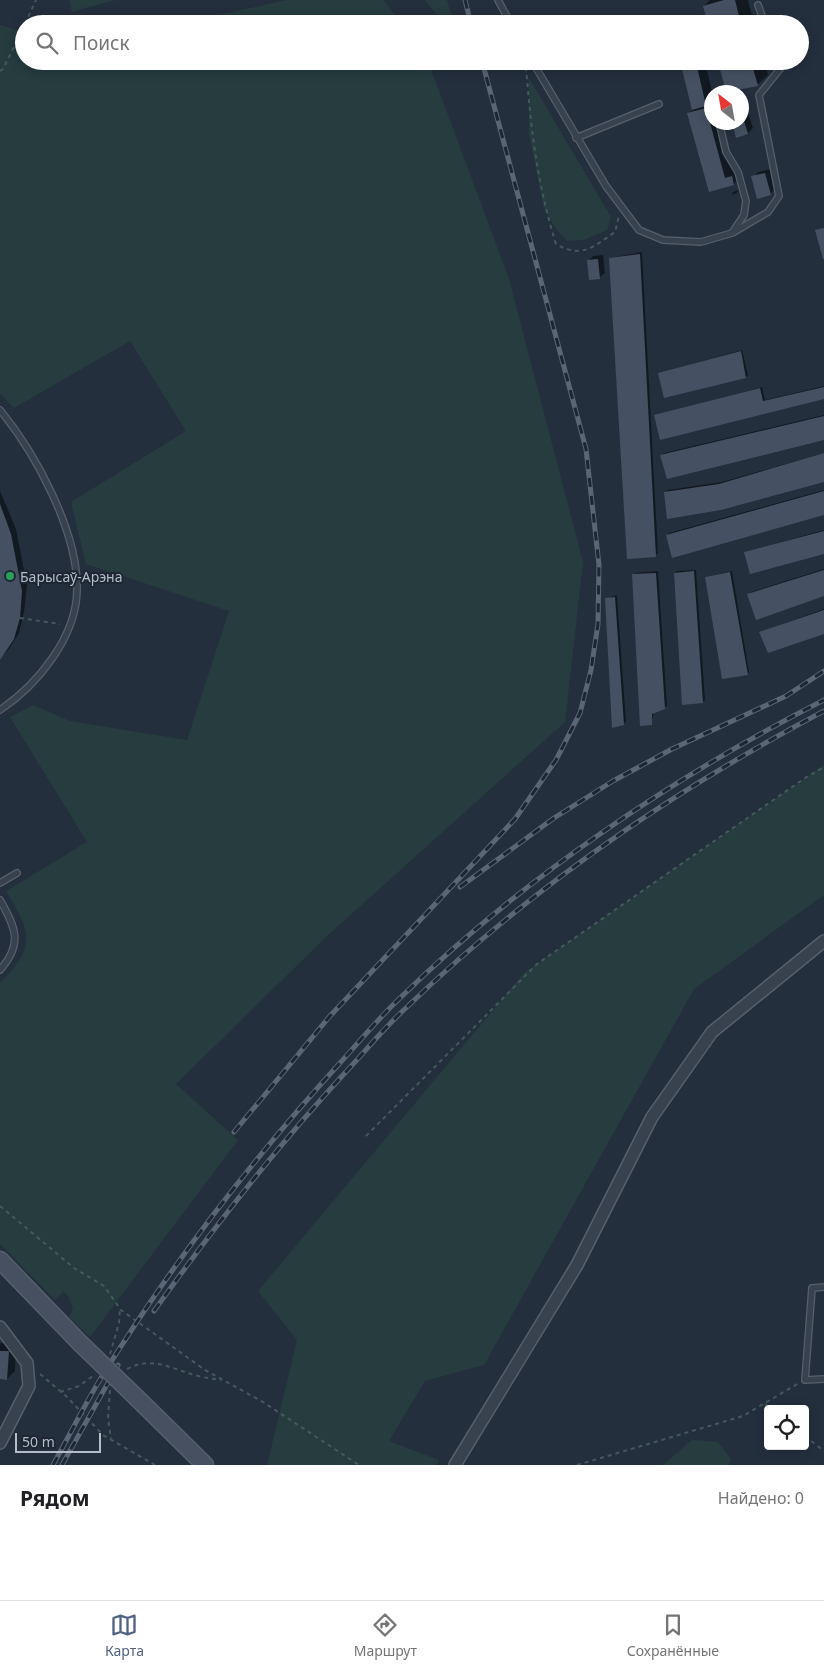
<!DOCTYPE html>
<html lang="ru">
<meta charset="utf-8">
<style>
:root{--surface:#fff;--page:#f6f6f6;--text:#202124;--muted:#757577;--line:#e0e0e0;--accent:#506383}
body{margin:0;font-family:"Noto Sans",sans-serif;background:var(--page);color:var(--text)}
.controls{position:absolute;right:15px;bottom:15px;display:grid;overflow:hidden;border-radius:5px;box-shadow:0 2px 12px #0003}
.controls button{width:45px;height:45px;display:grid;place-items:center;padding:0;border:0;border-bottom:1px solid var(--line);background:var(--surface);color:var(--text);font:25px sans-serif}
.compass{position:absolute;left:704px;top:85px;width:45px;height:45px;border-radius:50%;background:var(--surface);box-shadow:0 2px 12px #0003;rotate:329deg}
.scale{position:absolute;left:15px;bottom:12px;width:86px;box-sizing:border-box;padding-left:5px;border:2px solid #b4bcc9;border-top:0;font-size:14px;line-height:18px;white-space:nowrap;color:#b4bcc9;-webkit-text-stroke:4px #1d2633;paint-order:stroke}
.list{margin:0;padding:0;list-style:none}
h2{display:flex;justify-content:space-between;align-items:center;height:65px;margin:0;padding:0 20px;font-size:21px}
h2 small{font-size:16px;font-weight:400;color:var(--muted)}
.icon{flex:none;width:28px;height:28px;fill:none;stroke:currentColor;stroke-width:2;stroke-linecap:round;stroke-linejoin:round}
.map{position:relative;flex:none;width:824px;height:1465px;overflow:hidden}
.search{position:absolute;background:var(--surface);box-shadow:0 2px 12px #0003;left:15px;right:15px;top:15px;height:55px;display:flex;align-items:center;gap:12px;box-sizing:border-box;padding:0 18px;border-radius:28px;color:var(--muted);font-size:19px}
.sheet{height:135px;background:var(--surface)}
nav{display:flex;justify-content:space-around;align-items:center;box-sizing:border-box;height:70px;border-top:1px solid var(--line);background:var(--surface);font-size:14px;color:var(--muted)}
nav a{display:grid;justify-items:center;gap:2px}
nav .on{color:var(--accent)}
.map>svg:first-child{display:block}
.green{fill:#263c3f}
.shadow{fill:#0007}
.building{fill:#455162}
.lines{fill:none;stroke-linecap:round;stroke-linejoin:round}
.lane-casing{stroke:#565f6c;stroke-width:8}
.street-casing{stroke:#565f6c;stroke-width:14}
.secondary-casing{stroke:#565f6c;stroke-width:19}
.path{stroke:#44595c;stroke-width:2;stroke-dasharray:4 4;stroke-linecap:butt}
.lane{stroke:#38414e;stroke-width:5.5}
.street{stroke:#38414e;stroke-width:11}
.secondary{stroke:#465061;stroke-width:16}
.rail-casing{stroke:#5a6575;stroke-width:5}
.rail{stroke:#1d2633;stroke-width:3;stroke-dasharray:9;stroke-linecap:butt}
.secondary-bridge-casing{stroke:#565f6c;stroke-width:19;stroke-linecap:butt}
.secondary-bridge{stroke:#465061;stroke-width:16}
.leisure-dot{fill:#2e9e5b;stroke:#1d2633;stroke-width:2}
.labels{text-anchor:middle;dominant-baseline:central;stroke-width:4;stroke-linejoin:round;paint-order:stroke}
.poi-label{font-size:14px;fill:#b4bcc9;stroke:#1d2633;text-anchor:start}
</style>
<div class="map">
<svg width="824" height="1465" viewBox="0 0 824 1465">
<rect width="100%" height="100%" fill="#242f3e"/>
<g class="green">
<polygon points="69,0 115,0 72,12"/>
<polygon points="286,0 383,0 403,24 179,24"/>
<polygon points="424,0 447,0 454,24 445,24"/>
<path d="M0,25l24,7v29h404l81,218 74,283 -18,160 -239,215 -150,147 62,56 -148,197 -21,-20 4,-8 -5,-13 -5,-4 -8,8 -55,-56v-261c37,-37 31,-51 6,-92l81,-49 -77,-125 23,-12 37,16 117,19 42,-129 -143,-47 -15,-62 115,-71 -56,-90 -116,67 -14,-14z"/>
<polygon points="529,78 611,217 607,230 584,240 567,241 556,229 544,209 529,134"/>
<polygon points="824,765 824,895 694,989 484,1365 425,1381 389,1441 439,1460 437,1465 267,1465 297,1340 258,1291 524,973"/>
<polygon points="692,1440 718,1442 731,1459 730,1465 663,1465"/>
</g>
<g class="shadow">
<polygon points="710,0 748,0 754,24 709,24 704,6"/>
<polygon points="687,61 705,61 712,92 712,99 708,103 712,102 712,122 719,122 733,171 739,169 741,176 734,184 710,191 689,114 693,109 682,65"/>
<polygon points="719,61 764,61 768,75 757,85 727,92"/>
<polygon points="746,108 753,128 748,133 742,122 742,109"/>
<polygon points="770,169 775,189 770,194 753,177 758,172"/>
<polygon points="737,190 738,192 733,195 732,193"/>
<polygon points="642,252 658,553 656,555 610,258"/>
<polygon points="603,255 605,273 600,277 588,261 593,256"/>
<polygon points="742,350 748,375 746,377 660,373"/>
<polygon points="824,386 824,398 655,416 762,387 765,400"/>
<polygon points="824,415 824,439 662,455 664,453"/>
<polygon points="824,453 824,480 666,492 668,490 722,482"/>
<polygon points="824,490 824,514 667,535 669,533"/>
<polygon points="0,491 16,529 27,585 24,612 19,633 9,649 0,658"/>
<polygon points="824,530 824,553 745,553 748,551"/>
<polygon points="824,569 824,595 749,594 751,592"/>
<polygon points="696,570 705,700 703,702 675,573 677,571"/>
<polygon points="658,571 667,706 654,712 651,724 633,575 635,573"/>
<polygon points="732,571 749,672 747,674 706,577"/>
<polygon points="617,595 626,722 623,724 606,599"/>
<polygon points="824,609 824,633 761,633 763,631"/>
<polygon points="0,1343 16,1344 15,1371 7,1379 0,1378"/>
</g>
<g class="building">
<polygon points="724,0 735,0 741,24 708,24 703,6"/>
<polygon points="718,61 751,61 758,86 726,92"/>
<polygon points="696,62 706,106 692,110 681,65"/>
<polygon points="706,108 725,178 732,176 734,185 709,192 687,113"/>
<polygon points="742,114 748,134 736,138 732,122 742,122"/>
<polygon points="765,173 771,195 757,199 751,176"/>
<polygon points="824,228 824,259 823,259 815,230"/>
<polygon points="640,254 656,557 627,559 609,258"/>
<polygon points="598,259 600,279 589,280 587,260"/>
<polygon points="741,351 746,378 664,398 658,373"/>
<polygon points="824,387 824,399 660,440 654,415 760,388 763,401"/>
<polygon points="824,416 824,440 667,479 660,455"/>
<polygon points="824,453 824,482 721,510 667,519 664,492 719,484"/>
<polygon points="824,491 824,515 672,558 666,535"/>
<polygon points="0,504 11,534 22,591 20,618 14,639 0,660"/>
<polygon points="824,531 824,554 750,574 744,552"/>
<polygon points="824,570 824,596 756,620 747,594"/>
<polygon points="694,571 703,703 682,705 674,573"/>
<polygon points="730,572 748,675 722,679 705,577"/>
<polygon points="656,573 665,709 652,714 652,725 640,726 632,574"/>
<polygon points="615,597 624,725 612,728 605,598"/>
<polygon points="824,610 824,634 768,653 759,632"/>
<polygon points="0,1351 9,1351 7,1380 0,1379"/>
</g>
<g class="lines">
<defs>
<g id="lane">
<polyline points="498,0 511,24"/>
<polyline points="758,5 765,24"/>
<polyline points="532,61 606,186 639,230 663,240 701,242 732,233 744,215 746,201 738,172 726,152 720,126"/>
<polyline points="576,138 659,104"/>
<polyline points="734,232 768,212 779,196 759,95 780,69 778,61"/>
<path d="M0,410c36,44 78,122 77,179 0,48 -40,96 -77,121"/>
<polyline points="0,883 17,873"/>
<path d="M0,900c16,28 23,44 0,70"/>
<polyline points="824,1287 812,1288 805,1380 824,1379"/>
</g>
<g id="street">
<polyline points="0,1327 27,1363 29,1386 0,1443"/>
<polyline points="455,1465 577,1265 652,1117 712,1032 824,941"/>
</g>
<g id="secondary">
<polyline points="0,1260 80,1343"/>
<polyline points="138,1399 205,1465"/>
</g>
</defs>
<use href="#lane" class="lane-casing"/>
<use href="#street" class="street-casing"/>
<use href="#secondary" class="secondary-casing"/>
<g class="path">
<polyline points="25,24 36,0"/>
<path d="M526,67c5,62 11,117 30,177 26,15 37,3 59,-12l4,-16"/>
<polyline points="0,71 3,69 24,27"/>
<polyline points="20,618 60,624"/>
<polyline points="366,1136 537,964 805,778 824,767"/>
<polyline points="0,1206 74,1268 104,1286 121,1310 205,1370 263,1402 359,1465"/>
<polyline points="110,1354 119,1323 120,1308"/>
<path d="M127,1369c26,-14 46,1 71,7 8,2 16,3 23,4"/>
<polyline points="40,1374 66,1396 103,1435 155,1465"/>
<polyline points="110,1390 108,1418 111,1439"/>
<polyline points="60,1392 79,1386 93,1376"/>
<polyline points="765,1404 771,1409"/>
<polyline points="805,1436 824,1451"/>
<polyline points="577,1465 743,1416 799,1383"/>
</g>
<use href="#lane" class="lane"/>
<use href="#street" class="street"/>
<use href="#secondary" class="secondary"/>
<defs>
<g id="rail">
<polyline points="465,0 471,24"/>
<polyline points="460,887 554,818 613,781 672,749 786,696 824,671"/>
<polyline points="234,1132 330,1016 515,819 556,760 580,713 591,670 598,624 599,565 586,449 482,61"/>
<path d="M154,1311c62,-87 128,-171 201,-249 17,-19 34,-39 53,-56 123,-118 266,-216 416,-295"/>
<path d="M53,1465c16,-29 31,-59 48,-87 69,-112 150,-217 238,-314 20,-22 39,-45 60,-65 121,-119 274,-222 425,-299"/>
<polyline points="62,1465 118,1365"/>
</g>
</defs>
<use href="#rail" class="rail-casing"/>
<use href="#rail" class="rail"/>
<defs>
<polyline id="secondary-bridge" points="80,1343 138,1399"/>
</defs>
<use href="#secondary-bridge" class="secondary-bridge-casing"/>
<use href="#secondary-bridge" class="secondary-bridge"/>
</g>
<circle class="leisure-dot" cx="10" cy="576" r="5"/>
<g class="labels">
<g class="poi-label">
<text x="20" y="576">Барысаў-Арэна</text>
</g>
</g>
</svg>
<div class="controls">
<button><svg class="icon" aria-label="locate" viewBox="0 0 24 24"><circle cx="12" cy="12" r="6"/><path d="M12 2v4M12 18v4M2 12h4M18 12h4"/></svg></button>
</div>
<svg class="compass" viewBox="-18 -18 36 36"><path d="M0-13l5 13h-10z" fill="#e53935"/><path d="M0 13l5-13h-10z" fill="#757577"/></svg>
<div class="scale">50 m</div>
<div class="search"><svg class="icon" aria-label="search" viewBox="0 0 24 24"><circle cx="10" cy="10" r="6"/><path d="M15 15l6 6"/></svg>Поиск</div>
</div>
<section class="sheet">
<h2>Рядом<small>Найдено: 0</small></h2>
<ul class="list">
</ul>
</section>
<nav>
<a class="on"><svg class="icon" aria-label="map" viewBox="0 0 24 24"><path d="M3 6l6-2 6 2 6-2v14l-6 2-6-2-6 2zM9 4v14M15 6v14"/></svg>Карта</a>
<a><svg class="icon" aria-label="directions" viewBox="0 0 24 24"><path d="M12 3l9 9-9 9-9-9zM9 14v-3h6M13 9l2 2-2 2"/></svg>Маршрут</a>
<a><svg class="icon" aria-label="saved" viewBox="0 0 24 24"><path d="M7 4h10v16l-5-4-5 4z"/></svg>Сохранённые</a>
</nav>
